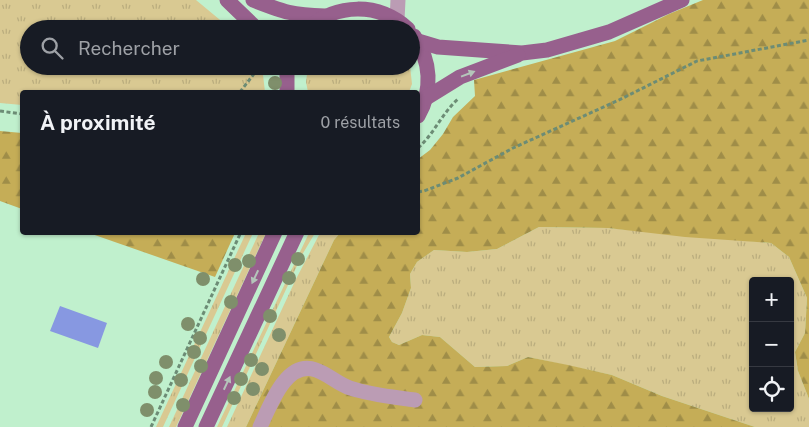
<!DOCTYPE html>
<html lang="fr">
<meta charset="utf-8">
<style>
:root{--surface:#171b24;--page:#20242c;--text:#f1f3f6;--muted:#9ea1a6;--line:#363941}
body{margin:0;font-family:"Public Sans",sans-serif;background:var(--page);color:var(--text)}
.controls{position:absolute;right:15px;bottom:15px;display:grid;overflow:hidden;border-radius:5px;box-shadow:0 1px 4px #0004}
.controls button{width:45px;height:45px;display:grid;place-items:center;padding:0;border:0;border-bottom:1px solid var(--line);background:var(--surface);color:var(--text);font:25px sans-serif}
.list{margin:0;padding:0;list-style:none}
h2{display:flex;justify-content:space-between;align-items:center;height:65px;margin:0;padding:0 20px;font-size:21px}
h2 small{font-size:16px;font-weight:400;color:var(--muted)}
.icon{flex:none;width:28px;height:28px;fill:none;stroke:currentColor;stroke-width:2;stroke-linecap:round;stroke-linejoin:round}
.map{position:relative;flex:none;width:809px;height:427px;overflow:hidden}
.search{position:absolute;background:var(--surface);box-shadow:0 1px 4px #0004;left:20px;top:20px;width:400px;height:55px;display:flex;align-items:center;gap:12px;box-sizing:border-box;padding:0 18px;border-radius:28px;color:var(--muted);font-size:19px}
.panel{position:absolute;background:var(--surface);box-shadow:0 1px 4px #0004;left:20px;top:90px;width:400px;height:145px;border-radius:5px}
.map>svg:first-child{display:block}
.grass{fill:url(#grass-tufts);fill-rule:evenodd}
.forest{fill:url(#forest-firs)}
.water{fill:#8798e1}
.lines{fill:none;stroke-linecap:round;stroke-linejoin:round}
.path{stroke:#6c8c75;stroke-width:3;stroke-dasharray:4 2.5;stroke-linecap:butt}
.minor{stroke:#bb9cb4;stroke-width:15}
.major{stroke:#97608d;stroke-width:15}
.tree{fill:#7f8f6b}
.oneway{fill:#b4c5ba}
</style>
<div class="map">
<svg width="809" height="427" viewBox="0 0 809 427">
<defs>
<pattern id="grass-tufts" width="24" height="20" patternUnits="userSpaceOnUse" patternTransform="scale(1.25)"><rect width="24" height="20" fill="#d9c992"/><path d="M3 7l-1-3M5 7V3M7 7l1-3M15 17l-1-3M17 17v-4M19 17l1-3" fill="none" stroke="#baad7e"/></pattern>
<pattern id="forest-firs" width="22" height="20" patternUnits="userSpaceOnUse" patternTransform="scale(1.25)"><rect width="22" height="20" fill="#c5ad57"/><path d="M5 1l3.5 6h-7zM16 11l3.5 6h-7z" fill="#9f8d48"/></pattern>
</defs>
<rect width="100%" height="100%" fill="#c0f0cd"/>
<g class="grass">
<polygon points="0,0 196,0 231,29 29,29 29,66 262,66 265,92 22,92 22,105 0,103"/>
<polygon points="308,66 410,66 412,84 409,92 308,92 306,82"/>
<path d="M539,227l69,1 163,15 18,14 18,41 -2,35 -10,19 3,19 11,28v28h-54l-93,-31 -50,-21 -84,-18 -21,9 -32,1 -35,-30 -18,-2 -23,10 -7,-3 -3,-5 13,-24 9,-25 -1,-14 7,-12 17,-12 33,2 30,-3zM753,281h37v127h-37z"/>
<polygon points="246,233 253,233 163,427 156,427"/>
<polygon points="259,233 266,233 176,427 169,427"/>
<polygon points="309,233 315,233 302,255 222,427 217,427"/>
<polygon points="320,233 340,233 334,240 246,427 227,427 296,279"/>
</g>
<g class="forest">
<polygon points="703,0 809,0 809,399 798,371 795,352 805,333 807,298 789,257 771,243 685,237 608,228 539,227 497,249 467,252 434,250 417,262 410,274 411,288 402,313 389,337 392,342 399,345 422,335 440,337 475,367 507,366 528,357 568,365 612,375 662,396 755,427 246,427 334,240 340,233 418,232 418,159 430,150 443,134 453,117 475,96 474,80 615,41 669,14"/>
<polygon points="0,131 22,133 22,209 0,201"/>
<polygon points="89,233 235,233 215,277"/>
</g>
<polygon class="water" points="60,306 107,323 98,348 50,331"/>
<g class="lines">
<g class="path">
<polyline points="240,92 260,66"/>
<polyline points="0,111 22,114"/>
<path d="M418,148c16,-14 24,-35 41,-50"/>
<polyline points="418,192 424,191 458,178 513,148 619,100 697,61 809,40"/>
<polyline points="151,427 241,232"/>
</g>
<g class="minor">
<polyline points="397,20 398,0"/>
<path d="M260,427c10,-21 26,-68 56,-57 12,4 22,14 34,18 21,7 44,9 65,12"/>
</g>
<g class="major">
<polyline points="227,0 257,29"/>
<path d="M253,0c31,12 38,15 72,16"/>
<path d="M307,29c30,-26 71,-27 101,0"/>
<path d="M414,36c17,25 19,54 4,80"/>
<polyline points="418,41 438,47 522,53 547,50 609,32 682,0"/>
<polyline points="287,66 287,92"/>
<polyline points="426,98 460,77 518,55"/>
<polyline points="185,427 275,232"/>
<polyline points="206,427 297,232"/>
</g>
</g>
<g class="tree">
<circle cx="275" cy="83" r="7"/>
<circle cx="298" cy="259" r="7"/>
<circle cx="249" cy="261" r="7"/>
<circle cx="235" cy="265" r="7"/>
<circle cx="289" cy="278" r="7"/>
<circle cx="203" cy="279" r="7"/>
<circle cx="231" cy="302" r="7"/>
<circle cx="270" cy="316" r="7"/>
<circle cx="188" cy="324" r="7"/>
<circle cx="279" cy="335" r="7"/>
<circle cx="200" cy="338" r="7"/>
<circle cx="194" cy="352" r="7"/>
<circle cx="251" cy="360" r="7"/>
<circle cx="166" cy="362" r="7"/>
<circle cx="201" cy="366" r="7"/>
<circle cx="262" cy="369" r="7"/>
<circle cx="156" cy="378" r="7"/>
<circle cx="241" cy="379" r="7"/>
<circle cx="181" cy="380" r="7"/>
<circle cx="253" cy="389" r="7"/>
<circle cx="155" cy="392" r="7"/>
<circle cx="234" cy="398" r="7"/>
<circle cx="183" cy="405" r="7"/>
<circle cx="147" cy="410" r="7"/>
</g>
<defs><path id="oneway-solid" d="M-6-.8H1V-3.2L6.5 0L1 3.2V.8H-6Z" transform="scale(1.25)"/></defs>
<g class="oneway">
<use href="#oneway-solid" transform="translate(468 74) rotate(-21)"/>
<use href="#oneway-solid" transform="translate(255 277) rotate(115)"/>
<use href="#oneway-solid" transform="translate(227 383) rotate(-65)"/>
</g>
</svg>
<div class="controls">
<button>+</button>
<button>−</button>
<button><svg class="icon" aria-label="locate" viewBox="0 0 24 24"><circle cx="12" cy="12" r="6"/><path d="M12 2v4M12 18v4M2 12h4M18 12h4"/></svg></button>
</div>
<div class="search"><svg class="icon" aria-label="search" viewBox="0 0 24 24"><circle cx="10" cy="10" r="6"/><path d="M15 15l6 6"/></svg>Rechercher</div>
<section class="panel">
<h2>À proximité<small>0 résultats</small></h2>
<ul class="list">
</ul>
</section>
</div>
